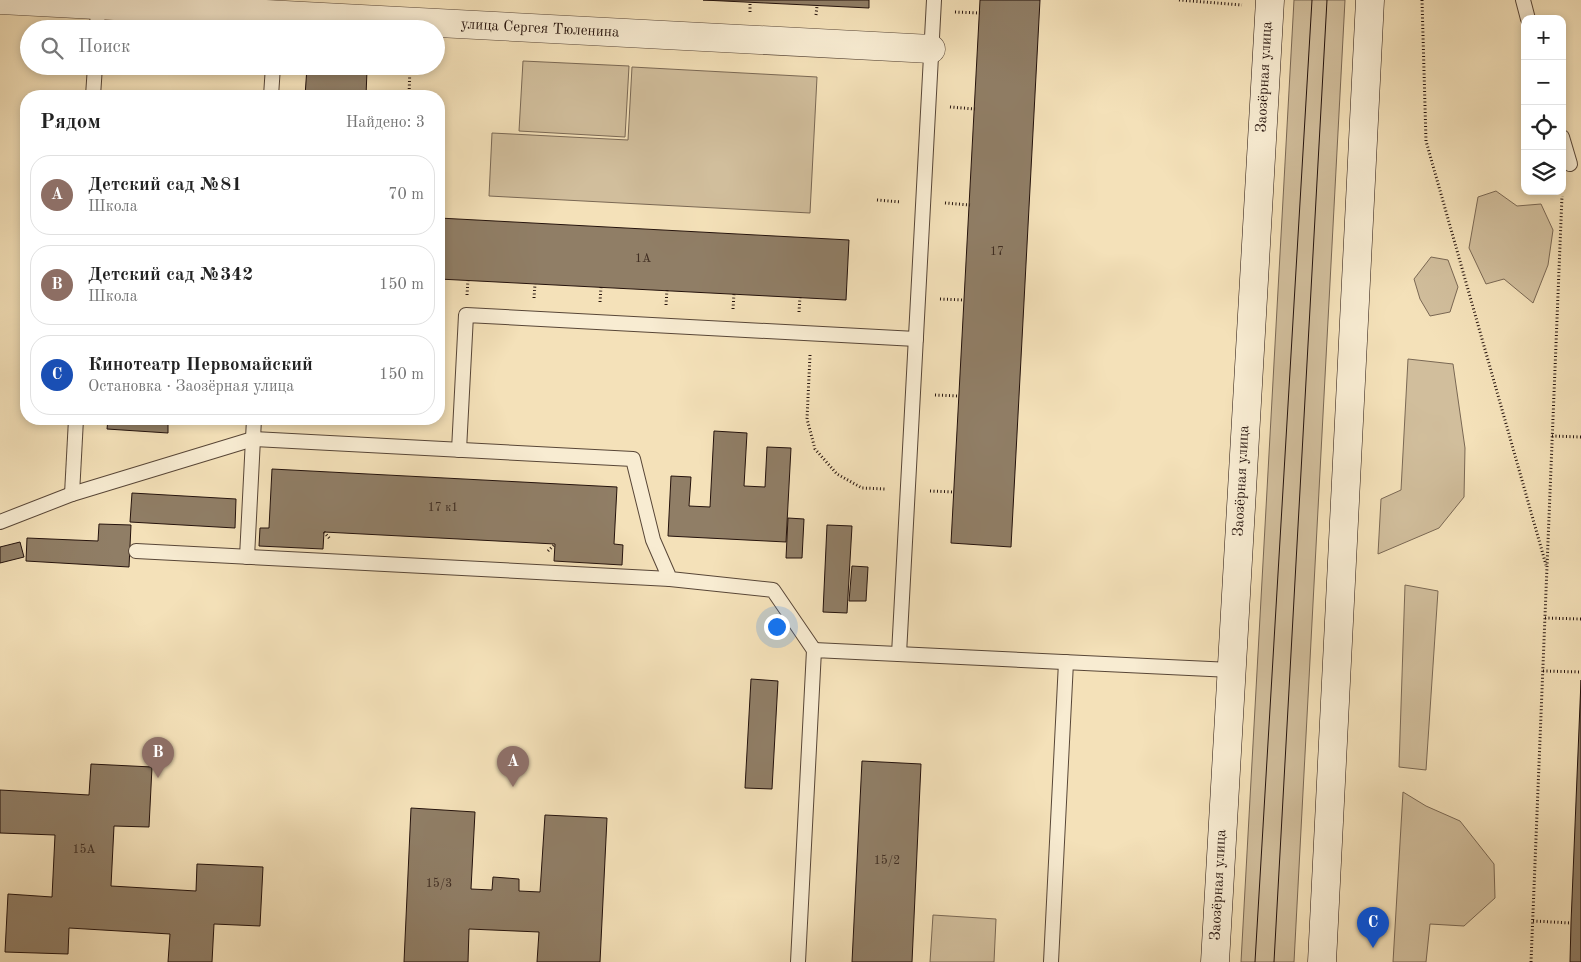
<!DOCTYPE html>
<html lang="ru">
<meta charset="utf-8">
<style>
:root{--surface:#fff;--page:#f6f6f6;--text:#222;--muted:#767676;--line:#e0e0e0;--accent:#0b8043}
body{margin:0;font-family:"Old Standard TT",serif;background:var(--page);color:var(--text)}
.controls{position:absolute;right:15px;top:15px;display:grid;overflow:hidden;border-radius:10px;box-shadow:0 2px 8px #0003}
.controls button{width:45px;height:45px;display:grid;place-items:center;padding:0;border:0;border-bottom:1px solid var(--line);background:var(--surface);color:var(--text);font:25px sans-serif}
.you{position:absolute;left:776px;top:626px;width:18px;height:18px;margin:-12px;border:4px solid #fff;border-radius:50%;background:#1a73e8;box-shadow:0 0 0 8px #1a73e833}
.badge{display:grid;place-items:center;width:32px;height:32px;border-radius:50%;background:var(--accent);color:#fff;font-size:16px;font-weight:700}
.pin{position:absolute;translate:-50% -41px;filter:drop-shadow(0 1px 2px #0008)}
.pin::after{content:'';position:absolute;top:26px;width:18px;height:15px;background:inherit;clip-path:polygon(0 0,100% 0,50% 100%)}
.list{margin:0;padding:0;list-style:none}
h2{display:flex;justify-content:space-between;align-items:center;height:65px;margin:0;padding:0 20px;font-size:21px}
h2 small{font-size:16px;font-weight:400;color:var(--muted)}
.list li{display:grid;grid-template-columns:32px 1fr auto;gap:15px;align-items:center;box-sizing:border-box;height:80px;margin:0 10px 10px;padding:0 10px;border:1px solid var(--line);border-radius:20px}
.list b{display:block;font-size:19px;white-space:nowrap}
.list p{margin:0;font-size:16px;white-space:nowrap;color:var(--muted)}
.list em{font-size:16px;font-style:normal;color:var(--muted)}
.icon{flex:none;width:28px;height:28px;fill:none;stroke:currentColor;stroke-width:2;stroke-linecap:round;stroke-linejoin:round}
.map{position:relative;flex:none;width:1581px;height:962px;overflow:hidden}
.search{position:absolute;background:var(--surface);box-shadow:0 2px 8px #0003;left:20px;top:20px;width:425px;height:55px;display:flex;align-items:center;gap:12px;box-sizing:border-box;padding:0 18px;border-radius:28px;color:var(--muted);font-size:19px}
.panel{position:absolute;background:var(--surface);box-shadow:0 2px 8px #0003;left:20px;top:90px;width:425px;height:335px;border-radius:20px}
.map>svg:first-child{display:block}
.green{fill:#d1be9c;stroke:#7a6854}
.building{fill:#907e66;stroke:#24120c}
.lines{fill:none;stroke-linecap:round;stroke-linejoin:round}
.service-casing{stroke:#584637;stroke-width:16}
.minor-casing{stroke:#584637;stroke-width:29}
.secondary-casing{stroke:#24120c;stroke-width:29}
.path{stroke:#24120c;stroke-width:3;stroke-dasharray:1 2.5;stroke-linecap:butt}
.service{stroke:#f8ecd2;stroke-width:14}
.minor{stroke:#f8ecd2;stroke-width:28}
.secondary{stroke:#f8ecd2;stroke-width:28}
.tram{stroke:#24120c;stroke-width:1}
.labels{text-anchor:middle;dominant-baseline:central;stroke-width:4;stroke-linejoin:round;paint-order:stroke}
.number-label{font-size:12px;fill:#3f2d22}
.street-label{font-size:15px;fill:#24120c;stroke:#f8ecd2}
</style>
<div class="map">
<svg width="1581" height="962" viewBox="0 0 1581 962">
<rect width="100%" height="100%" fill="#f4e1b9"/>
<filter id="stains"><feTurbulence type="fractalNoise" baseFrequency=".004" numOctaves="4"/><feColorMatrix values="0 0 0 0 .2 0 0 0 0 .09 0 0 0 0 .02 0 0 0 .5 -.17"/></filter>
<radialGradient id="worn" r=".72"><stop offset=".6" stop-color="#630" stop-opacity="0"/><stop offset="1" stop-color="#630" stop-opacity=".3"/></radialGradient>
<g class="green">
<polygon points="1294,0 1345,0 1294,962 1241,962"/>
<polygon points="523,61 629,66 625,137 519,131"/>
<polygon points="632,67 817,77 810,213 489,196 492,133 628,140"/>
<polygon points="1496,191 1517,206 1541,204 1553,230 1548,265 1533,303 1504,279 1486,284 1469,248 1478,197"/>
<polygon points="1431,257 1448,260 1458,287 1450,312 1430,316 1420,299 1414,279"/>
<polygon points="1408,359 1453,364 1465,448 1464,497 1439,528 1378,554 1381,499 1401,490"/>
<polygon points="1405,585 1438,591 1426,770 1399,767"/>
<polygon points="1403,792 1426,806 1460,821 1494,864 1495,898 1464,926 1430,924 1426,962 1393,962"/>
<polygon points="933,915 996,919 994,962 930,962"/>
</g>
<g class="building">
<polygon points="703,0 869,0 869,8"/>
<polygon points="980,0 1040,0 1011,547 951,543"/>
<polygon points="307,67 367,70 366,96 305,96"/>
<polygon points="439,218 849,240 846,300 439,279"/>
<polygon points="108,419 168,419 168,433 107,429"/>
<polygon points="714,431 747,433 744,486 765,487 767,447 791,448 786,542 668,536 671,476 691,477 689,506 710,507"/>
<polygon points="272,469 617,487 614,544 623,545 622,565 554,561 555,544 324,532 323,549 259,546 260,528 269,528"/>
<polygon points="132,493 236,499 235,528 130,522"/>
<polygon points="788,518 804,519 802,558 786,558"/>
<polygon points="99,524 131,525 129,567 26,561 27,538 98,541"/>
<polygon points="827,525 852,526 847,613 823,612"/>
<polygon points="20,542 24,557 0,563 0,547"/>
<polygon points="852,566 868,567 866,601 849,601"/>
<polygon points="751,679 778,681 772,789 745,788"/>
<polygon points="1581,680 1581,962 1570,962 1571,923"/>
<polygon points="862,761 921,764 912,962 852,962"/>
<polygon points="91,764 152,767 149,827 114,826 111,886 196,891 197,864 263,867 260,926 214,924 212,962 168,962 170,934 69,928 68,954 5,952 8,894 52,897 55,835 0,833 0,790 89,795"/>
<polygon points="411,808 475,812 471,889 492,890 493,877 519,879 519,891 540,892 545,815 607,818 600,962 537,962 539,932 469,929 468,962 404,962"/>
</g>
<g class="lines">
<defs>
<g id="service">
<polyline points="1523,0 1528,19"/>
<polyline points="97,29 98,5"/>
<polyline points="93,96 95,66"/>
<polyline points="271,96 273,66"/>
<polyline points="1562,137 1570,164"/>
<polyline points="459,450 466,315 916,339"/>
<polyline points="72,494 76,419"/>
<polyline points="0,522 72,494 253,439 633,459 653,540 670,579 773,590 814,650"/>
<polyline points="136,551 670,579"/>
<polyline points="247,557 254,419"/>
<polyline points="899,654 934,0"/>
<polyline points="798,962 814,650 1231,670"/>
<polyline points="1051,962 1066,662"/>
</g>
<polyline id="minor" points="0,0 931,49"/>
<g id="secondary">
<polyline points="1215,962 1270,0"/>
<polyline points="1322,962 1370,0"/>
</g>
</defs>
<use href="#service" class="service-casing"/>
<use href="#minor" class="minor-casing"/>
<use href="#secondary" class="secondary-casing"/>
<g class="path">
<polyline points="1179,0 1242,5"/>
<polyline points="1422,0 1426,141 1546,565"/>
<polyline points="750,12 750,2"/>
<polyline points="955,12 980,13"/>
<polyline points="816,15 817,6"/>
<polyline points="409,96 410,66"/>
<polyline points="950,107 975,109"/>
<polyline points="877,200 901,202"/>
<polyline points="945,203 970,205"/>
<polyline points="467,295 468,280"/>
<polyline points="534,298 535,284"/>
<polyline points="940,299 964,300"/>
<polyline points="600,302 601,287"/>
<polyline points="666,305 667,290"/>
<polyline points="733,309 734,294"/>
<polyline points="799,312 800,297"/>
<polyline points="810,355 807,419 815,449 837,474 862,488 886,489"/>
<polyline points="935,395 959,396"/>
<polyline points="1552,436 1581,437"/>
<polyline points="930,491 954,492"/>
<polyline points="324,532 330,539"/>
<polyline points="548,551 555,544"/>
<polyline points="1545,618 1581,619"/>
<polyline points="1543,671 1581,672"/>
<polyline points="1533,921 1571,923"/>
<polyline points="1531,962 1562,196"/>
</g>
<use href="#service" class="service"/>
<use href="#minor" class="minor"/>
<use href="#secondary" class="secondary"/>
<g class="tram">
<polyline points="1255,962 1312,0"/>
<polyline points="1274,962 1327,0"/>
</g>
</g>
<g class="labels">
<g class="number-label">
<text x="997" y="252">17</text>
<text x="643" y="259">1А</text>
<text x="443" y="508">17 к1</text>
<text x="84" y="850">15А</text>
<text x="887" y="861">15/2</text>
<text x="439" y="884">15/3</text>
</g>
<g class="street-label">
<text transform="translate(540 29) rotate(3)">улица Сергея Тюленина</text>
<text transform="translate(1265 77) rotate(-87)">Заозёрная улица</text>
<text transform="translate(1242 481) rotate(-87)">Заозёрная улица</text>
<text transform="translate(1219 885) rotate(-87)">Заозёрная улица</text>
</g>
</g>
<rect width="100%" height="100%" filter="url(#stains)"/>
<rect width="100%" height="100%" fill="url(#worn)"/>
</svg>
<div class="controls">
<button>+</button>
<button>−</button>
<button><svg class="icon" aria-label="locate" viewBox="0 0 24 24"><circle cx="12" cy="12" r="6"/><path d="M12 2v4M12 18v4M2 12h4M18 12h4"/></svg></button>
<button><svg class="icon" aria-label="layers" viewBox="0 0 24 24"><path d="M12 4l9 5-9 5-9-5zM3 14l9 5 9-5"/></svg></button>
</div>
<div class="you"></div>
<div class="pin badge" style="left:513px;top:787px;background:#8d6e63">A</div>
<div class="pin badge" style="left:158px;top:778px;background:#8d6e63">B</div>
<div class="pin badge" style="left:1373px;top:948px;background:#1a4fb4">C</div>
<div class="search"><svg class="icon" aria-label="search" viewBox="0 0 24 24"><circle cx="10" cy="10" r="6"/><path d="M15 15l6 6"/></svg>Поиск</div>
<section class="panel">
<h2>Рядом<small>Найдено: 3</small></h2>
<ul class="list">
<li><span class="badge" style="background:#8d6e63">A</span><div><b>Детский сад №81</b><p>Школа</p></div><em>70 m</em></li>
<li><span class="badge" style="background:#8d6e63">B</span><div><b>Детский сад №342</b><p>Школа</p></div><em>150 m</em></li>
<li><span class="badge" style="background:#1a4fb4">C</span><div><b>Кинотеатр Первомайский</b><p>Остановка · Заозёрная улица</p></div><em>150 m</em></li>
</ul>
</section>
</div>
